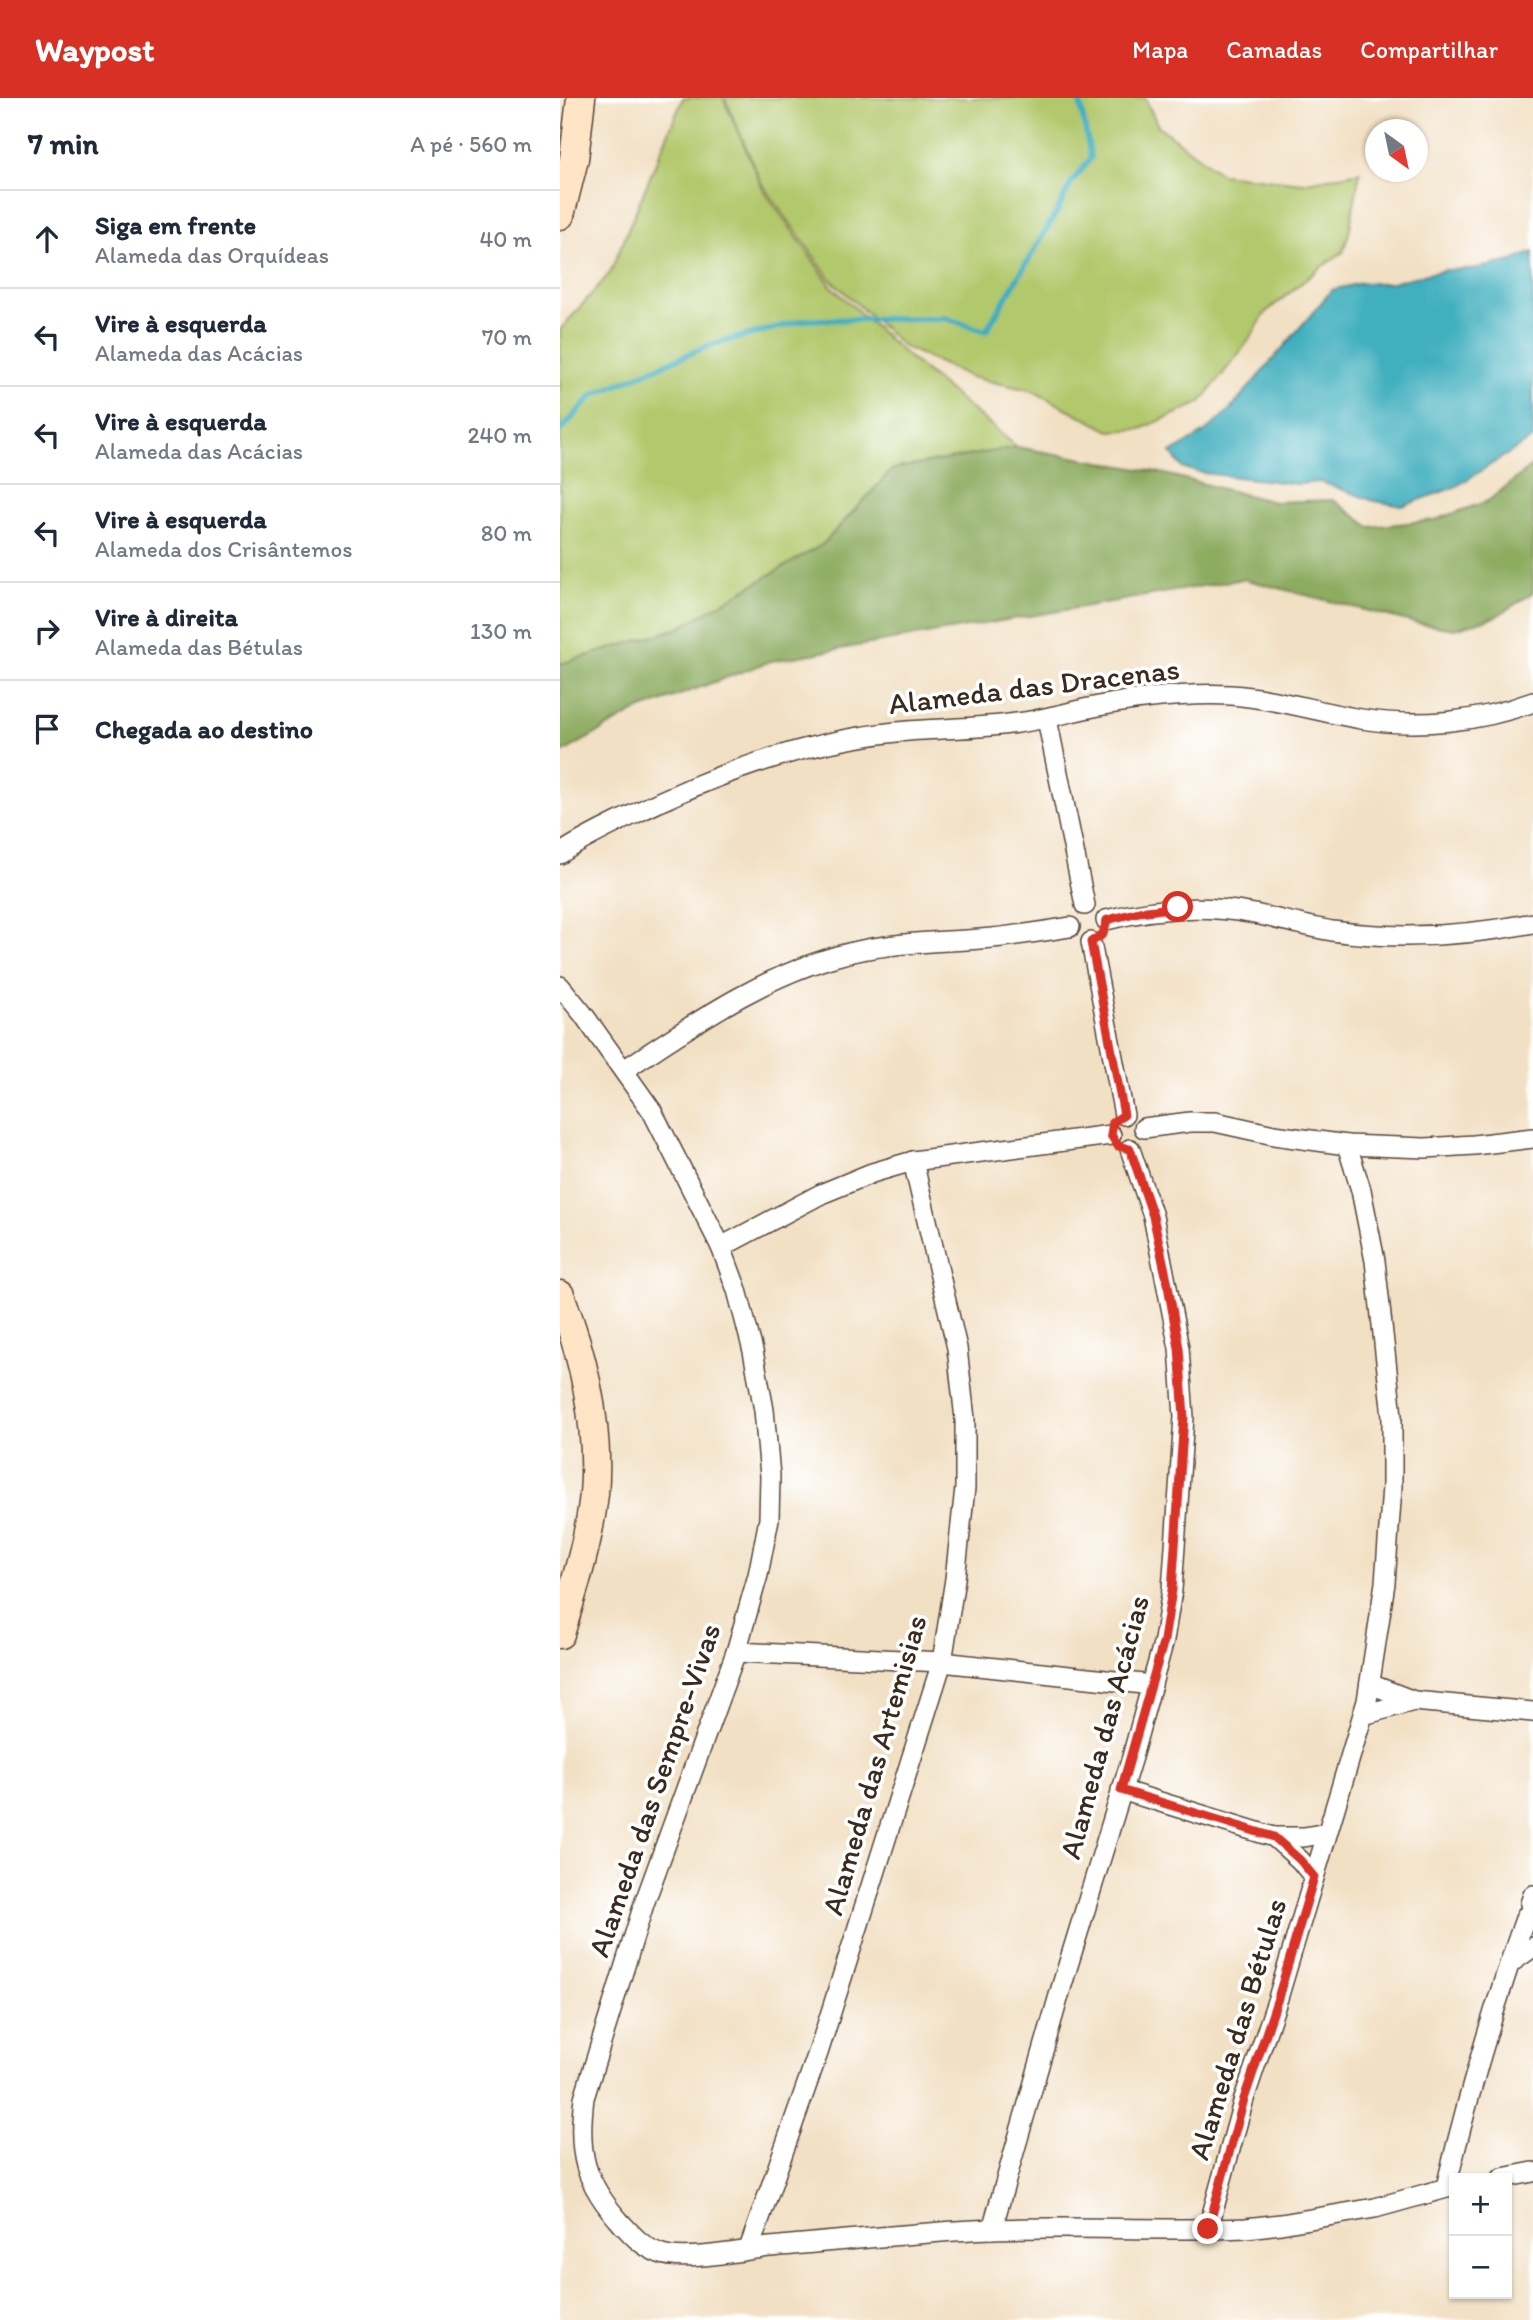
<!DOCTYPE html>
<html lang="pt">
<meta charset="utf-8">
<style>
:root{--surface:#fff;--page:#f2f2f3;--text:#1f2937;--muted:#747a83;--line:#e0e1e3;--accent:#d93025}
body{margin:0;font-family:Itim,sans-serif;background:var(--page);color:var(--text)}
.controls{position:absolute;right:21px;bottom:21px;display:grid;overflow:hidden;border-radius:0px;box-shadow:0 2px 5px #0004}
.controls button{width:63px;height:63px;display:grid;place-items:center;padding:0;border:0;border-bottom:2px solid var(--line);background:var(--surface);color:var(--text);font:35px sans-serif}
.compass{position:absolute;left:805px;top:21px;width:63px;height:63px;border-radius:50%;background:var(--surface);box-shadow:0 2px 5px #0004;rotate:147deg}
.stop{position:absolute;width:21px;height:21px;margin:-16px;border:5px solid #d93025;border-radius:50%;background:#fff}
.stop.end{background:#d93025;border-color:#fff;box-shadow:0 2px 7px #0008}
.list{margin:0;padding:0;list-style:none}
h2{display:flex;justify-content:space-between;align-items:center;height:91px;margin:0;padding:0 28px;font-size:30px}
h2 small{font-size:23px;font-weight:400;color:var(--muted)}
.list li{display:grid;grid-template-columns:46px 1fr auto;gap:21px;align-items:center;box-sizing:border-box;height:98px;padding:0 28px;border-top:2px solid var(--line)}
.list b{display:block;font-size:26px;white-space:nowrap}
.list p{margin:0;font-size:23px;white-space:nowrap;color:var(--muted)}
.list em{font-size:23px;font-style:normal;color:var(--muted)}
.icon{flex:none;width:38px;height:38px;fill:none;stroke:currentColor;stroke-width:2;stroke-linecap:round;stroke-linejoin:round}
.map{position:relative;flex:none;width:973px;height:2222px;overflow:hidden}
header{display:flex;align-items:center;gap:42px;box-sizing:border-box;height:98px;padding:0 35px;background:var(--accent);color:#fff}
header strong{font-size:33px}
nav{display:flex;gap:38px;margin-inline-start:auto;font-size:24px}
main{display:flex}
aside{flex:1;background:var(--surface)}
.map>svg:first-child{display:block}
.green{fill:#b2c86c;stroke:#767945;stroke-width:2}
.forest{fill:#8dac60;stroke:#646b3f;stroke-width:2}
.water{fill:#41afbe;stroke:#3e6c6e;stroke-width:2}
.lines{fill:none;stroke-linecap:round;stroke-linejoin:round}
.stream{stroke:#41afbe;stroke-width:6}
.minor-casing{stroke:#564537;stroke-width:22}
.secondary-casing{stroke:#564537;stroke-width:31}
.minor{stroke:#fff;stroke-width:19}
.secondary{stroke:#ffe4c6;stroke-width:28}
.route{stroke:#d93025;stroke-width:9}
.labels{text-anchor:middle;dominant-baseline:central;stroke-width:7;stroke-linejoin:round;paint-order:stroke}
.street-label{font-size:30px;fill:#3b2a1e;stroke:#fff}
</style>
<header>
<strong>Waypost</strong>
<nav><a>Mapa</a><a>Camadas</a><a>Compartilhar</a></nav>
</header>
<main>
<aside>
<h2>7 min<small>A pé · 560 m</small></h2>
<ul class="list">
<li><svg class="icon" aria-label="ahead" viewBox="0 0 24 24"><path d="M12 20V5M6 11l6-6 6 6"/></svg><div><b>Siga em frente</b><p>Alameda das Orquídeas</p></div><em>40 m</em></li>
<li><svg class="icon" aria-label="left" viewBox="0 0 24 24"><path d="M17 20v-9H6M10 6l-5 5 5 5"/></svg><div><b>Vire à esquerda</b><p>Alameda das Acácias</p></div><em>70 m</em></li>
<li><svg class="icon" aria-label="left" viewBox="0 0 24 24"><path d="M17 20v-9H6M10 6l-5 5 5 5"/></svg><div><b>Vire à esquerda</b><p>Alameda das Acácias</p></div><em>240 m</em></li>
<li><svg class="icon" aria-label="left" viewBox="0 0 24 24"><path d="M17 20v-9H6M10 6l-5 5 5 5"/></svg><div><b>Vire à esquerda</b><p>Alameda dos Crisântemos</p></div><em>80 m</em></li>
<li><svg class="icon" aria-label="right" viewBox="0 0 24 24"><path d="M7 20v-9h11M14 6l5 5-5 5"/></svg><div><b>Vire à direita</b><p>Alameda das Bétulas</p></div><em>130 m</em></li>
<li><svg class="icon" aria-label="arrive" viewBox="0 0 24 24"><path d="M6 21V4h12l-3 4 3 4H6"/></svg><div><b>Chegada ao destino</b></div></li>
</ul>
</aside>
<div class="map">
<svg width="973" height="2222" viewBox="0 0 973 2222">
<rect width="100%" height="100%" fill="#fff"/>
<filter id="ink" filterUnits="userSpaceOnUse"><feTurbulence type="fractalNoise" baseFrequency=".0143" numOctaves="2"/><feDisplacementMap in="SourceGraphic" scale="14" xChannelSelector="R" yChannelSelector="G"/><feConvolveMatrix kernelMatrix="1 2 1 2 8 2 1 2 1" color-interpolation-filters="sRGB"/></filter>
<filter id="wash" filterUnits="userSpaceOnUse"><feTurbulence type="fractalNoise" baseFrequency=".00686" numOctaves="4" result="noise"/><feDisplacementMap in="SourceGraphic" scale="28" xChannelSelector="R" yChannelSelector="G"/><feGaussianBlur stdDeviation="1.57" result="paint"/><feColorMatrix in="noise" values="0 0 0 0 0 0 0 0 0 0 0 0 0 0 0 0 0 1.4 0 .05"/><feComposite in="paint" operator="in"/></filter>
<g filter="url(#wash)">
<rect width="100%" height="100%" fill="#f2e0c4"/>
<g class="green">
<polygon points="123,0 163,0 203,91 272,189 346,257 457,349 333,371 263,446 119,530 0,566 0,232 50,175"/>
<polygon points="165,0 585,0 598,28 661,76 742,85 800,74 789,135 783,154 760,170 706,214 687,245 640,305 581,331 550,333 473,293 411,279 344,249 270,181 201,84"/>
</g>
<polygon class="forest" points="457,349 601,375 714,404 773,402 810,429 875,422 928,403 973,367 973,495 935,519 895,531 856,525 683,481 211,563 76,613 0,656 0,566 119,530 263,446 333,371"/>
<polygon class="water" points="973,154 973,340 895,389 843,408 814,403 761,384 737,386 643,375 623,370 611,355 645,334 669,313 772,192 801,185 828,185 885,172 913,171 952,163"/>
<g class="lines">
<polyline class="stream" points="0,333 33,297 150,247 245,222 385,220 426,233 498,112 511,85 531,60 519,0"/>
</g>
</g>
<g filter="url(#ink)">
<g class="lines">
<defs>
<g id="minor">
<polyline points="487,621 525,807"/>
<path d="M0,756c22,-15 46,-26 70,-38 84,-42 172,-74 266,-84 40,-4 81,-3 121,-9 23,-3 45,-9 67,-14 48,-10 98,-16 147,-14 44,3 87,17 130,24 57,9 119,3 172,-17"/>
<path d="M546,822c48,-12 94,-16 143,-7 27,5 55,13 83,18 67,9 135,5 201,-8"/>
<polyline points="531,844 564,1017"/>
<path d="M0,888l23,28 69,97 69,136 16,43 16,61 11,59 6,66 -1,43 -11,56 -22,77 -92,252 -60,194c-7,56 0,84 38,126 11,12 21,23 37,29 24,10 83,-3 111,-6 73,-6 148,-15 222,-18 84,-3 169,2 254,-1l35,-4 94,-16 79,-22"/>
<path d="M64,972c73,-49 152,-103 238,-120 39,-8 79,-8 118,-11 30,-2 60,-7 90,-12"/>
<polyline points="584,1030 630,1024 655,1024 714,1037 787,1047 865,1050 914,1047 973,1040"/>
<polyline points="161,1149 261,1096 312,1075 353,1063 551,1037"/>
<polyline points="176,1554 382,1564 592,1587"/>
<polyline points="810,1586 854,1603 973,1614"/>
<polyline points="803,1617 854,1603"/>
<polyline points="561,1692 714,1739 744,1739 767,1735"/>
<polyline points="714,1739 740,1762 754,1779"/>
<polyline points="970,1806 973,1797"/>
<polyline points="949,1866 973,1849"/>
<polyline points="942,2080 973,2074"/>
<path d="M886,2089c22,-91 48,-182 80,-271"/>
<polyline points="432,2131 502,1887 572,1659 604,1542 612,1492 624,1319 619,1250 593,1118 570,1051"/>
<polyline points="648,2131 684,2001 718,1900 807,1603 825,1485 832,1389 832,1318 815,1163 801,1092 787,1047"/>
<polyline points="189,2151 259,1952 382,1564 395,1481 405,1390 405,1321 397,1250 353,1063"/>
</g>
<g id="secondary">
<polyline points="0,117 14,61 21,0"/>
<path d="M0,1197c24,63 40,131 34,199 -5,47 -20,94 -34,140"/>
</g>
</defs>
<use href="#minor" class="minor-casing"/>
<use href="#secondary" class="secondary-casing"/>
<use href="#minor" class="minor"/>
<use href="#secondary" class="secondary"/>
</g>
</g>
<g class="lines" filter="url(#ink)">
<polyline class="route" points="618,809 579,814 547,822 543,836 531,844 564,1017 553,1024 551,1037 558,1048 570,1051 593,1118 607,1182 619,1250 624,1319 612,1492 604,1542 561,1692 714,1739 740,1762 754,1779 718,1900 684,2001 648,2131"/>
</g>
<g class="labels">
<g class="street-label">
<text transform="translate(474 588) rotate(-7)">Alameda das Dracenas</text>
<text transform="translate(544 1629) rotate(-75)">Alameda das Acácias</text>
<text transform="translate(314 1667) rotate(-74)">Alameda das Artemisias</text>
<text transform="translate(94 1692) rotate(-71)">Alameda das Sempre-Vivas</text>
<text transform="translate(677 1931) rotate(-73)">Alameda das Bétulas</text>
</g>
</g>
</svg>
<div class="controls">
<button>+</button>
<button>−</button>
</div>
<svg class="compass" viewBox="-18 -18 36 36"><path d="M0-13l5 13h-10z" fill="#e53935"/><path d="M0 13l5-13h-10z" fill="#747a83"/></svg>
<div class="stop" style="left:618px;top:809px"></div>
<div class="stop end" style="left:648px;top:2131px"></div>
</div>
</main>
